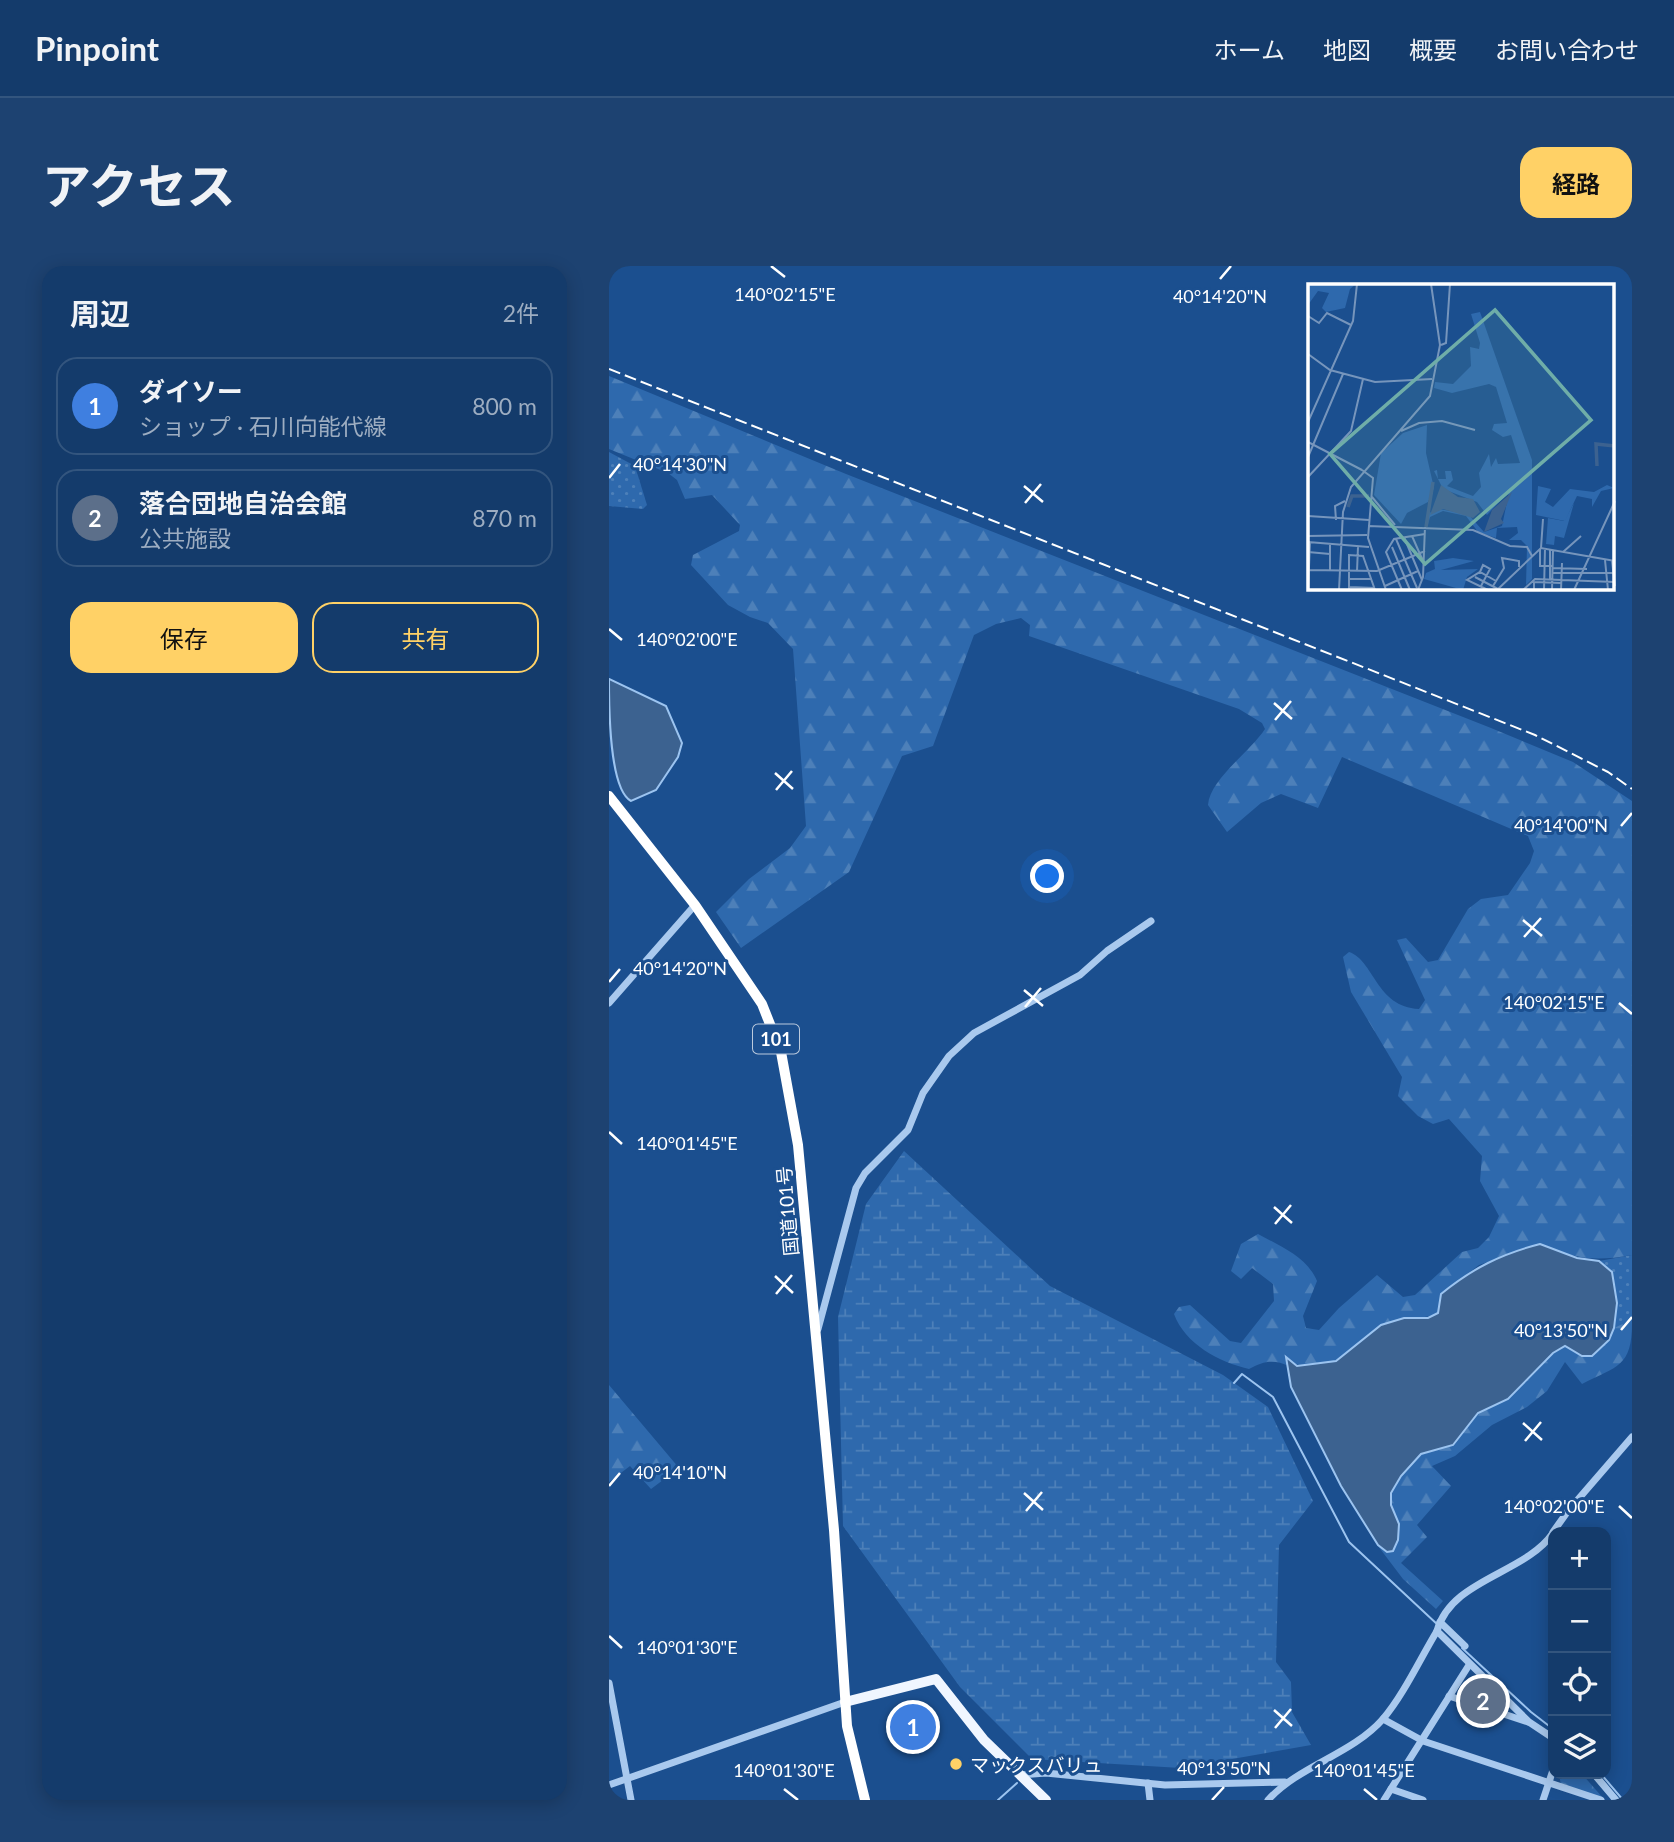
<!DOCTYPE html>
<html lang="ja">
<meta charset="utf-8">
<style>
:root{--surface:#143b6b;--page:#1d4271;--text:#f1f3f6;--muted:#9dadc1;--line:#33557e;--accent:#ffd166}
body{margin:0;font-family:Lato,"Noto Sans JP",sans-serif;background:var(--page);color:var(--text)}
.controls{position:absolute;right:21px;bottom:21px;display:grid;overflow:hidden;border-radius:14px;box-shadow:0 4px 18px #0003}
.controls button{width:63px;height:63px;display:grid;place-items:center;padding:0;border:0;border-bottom:2px solid var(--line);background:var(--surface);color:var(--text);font:35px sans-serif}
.you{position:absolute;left:439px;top:611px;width:24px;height:24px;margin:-18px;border:5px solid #fff;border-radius:50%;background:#1a73e8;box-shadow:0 0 0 10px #1a73e833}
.badge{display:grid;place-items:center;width:46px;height:46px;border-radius:50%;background:var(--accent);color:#fff;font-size:23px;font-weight:700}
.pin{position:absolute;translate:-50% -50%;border:4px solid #fff;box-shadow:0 2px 7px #0006}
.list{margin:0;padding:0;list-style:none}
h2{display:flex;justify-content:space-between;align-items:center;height:91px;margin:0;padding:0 28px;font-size:30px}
h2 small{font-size:23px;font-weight:400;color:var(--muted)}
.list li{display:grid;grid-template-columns:46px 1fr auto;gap:21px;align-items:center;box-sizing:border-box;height:98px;margin:0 14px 14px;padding:0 14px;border:2px solid var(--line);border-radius:21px}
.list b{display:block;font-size:26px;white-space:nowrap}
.list p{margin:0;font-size:23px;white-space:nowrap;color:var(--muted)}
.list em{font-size:23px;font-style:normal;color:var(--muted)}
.actions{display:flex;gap:14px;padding:21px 28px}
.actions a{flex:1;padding:16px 0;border:2px solid var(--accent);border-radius:21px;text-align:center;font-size:24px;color:var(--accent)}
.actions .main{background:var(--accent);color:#111}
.icon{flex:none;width:38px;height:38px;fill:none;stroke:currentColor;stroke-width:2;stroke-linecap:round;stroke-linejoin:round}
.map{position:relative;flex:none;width:1023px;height:1534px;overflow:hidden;border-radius:21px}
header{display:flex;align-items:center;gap:42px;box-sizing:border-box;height:98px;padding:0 35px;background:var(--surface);border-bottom:2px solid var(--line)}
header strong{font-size:33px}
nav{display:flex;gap:38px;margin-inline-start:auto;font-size:24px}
.intro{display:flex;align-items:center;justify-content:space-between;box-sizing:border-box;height:168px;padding:0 42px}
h1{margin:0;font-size:49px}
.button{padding:18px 32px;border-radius:21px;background:var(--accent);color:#111;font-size:24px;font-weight:700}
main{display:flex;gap:42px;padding:0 42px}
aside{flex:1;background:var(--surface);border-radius:21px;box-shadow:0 4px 18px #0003}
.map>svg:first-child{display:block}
.grass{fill:url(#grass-dots)}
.forest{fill:url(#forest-firs)}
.wetland{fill:url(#wetland-marsh)}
.park{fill:url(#park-crowns)}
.water{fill:#3c6290;stroke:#9cc4f0;stroke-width:2}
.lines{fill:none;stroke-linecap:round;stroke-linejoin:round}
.stream{stroke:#9cc4f0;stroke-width:2}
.minor{stroke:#a9c9ee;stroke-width:7}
.major{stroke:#f0f6ff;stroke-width:10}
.highway{stroke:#fff;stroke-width:10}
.rail{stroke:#fff;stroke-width:2;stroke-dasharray:12 5;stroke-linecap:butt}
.ticks{fill:none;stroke:#fff;stroke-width:2.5}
.poi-dot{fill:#ffd166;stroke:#1b4f8f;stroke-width:2.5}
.labels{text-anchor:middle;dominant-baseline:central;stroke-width:6;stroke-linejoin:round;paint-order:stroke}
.shield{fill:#1b4f8f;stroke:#bbcadd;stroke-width:2}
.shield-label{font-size:18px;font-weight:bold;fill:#fff}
.street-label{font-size:19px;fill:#fff;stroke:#1b4f8f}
.poi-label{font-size:19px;fill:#fff;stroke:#1b4f8f;text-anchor:start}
.inset-river{fill:none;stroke:#3c6290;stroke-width:3.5}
.inset-road{fill:none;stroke:#7695bc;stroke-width:2}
.view{fill:#6fada8;fill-opacity:0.15;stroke:#6fada8;stroke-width:3.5}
.inset-edge{fill:none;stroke:#fff;stroke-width:3.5}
.ticks-label{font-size:18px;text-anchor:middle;fill:#fff;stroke:#1b4f8f;stroke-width:6;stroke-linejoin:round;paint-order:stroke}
</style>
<header>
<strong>Pinpoint</strong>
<nav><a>ホーム</a><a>地図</a><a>概要</a><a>お問い合わせ</a></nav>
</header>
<div class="intro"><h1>アクセス</h1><a class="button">経路</a></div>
<main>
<aside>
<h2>周辺<small>2件</small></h2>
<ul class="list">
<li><span class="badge" style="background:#3f7fe0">1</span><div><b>ダイソー</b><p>ショップ · 石川向能代線</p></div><em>800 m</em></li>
<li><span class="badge" style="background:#5c6f8a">2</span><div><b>落合団地自治会館</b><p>公共施設</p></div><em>870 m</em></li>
</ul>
<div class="actions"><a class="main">保存</a><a>共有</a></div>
</aside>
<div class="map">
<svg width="1023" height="1534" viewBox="0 0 1023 1534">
<defs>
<pattern id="grass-dots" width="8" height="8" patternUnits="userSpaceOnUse" patternTransform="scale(1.75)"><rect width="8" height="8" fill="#2e69ad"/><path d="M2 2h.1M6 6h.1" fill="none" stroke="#4d80b9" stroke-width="1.8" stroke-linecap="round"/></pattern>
<pattern id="forest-firs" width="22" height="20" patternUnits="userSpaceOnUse" patternTransform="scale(1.75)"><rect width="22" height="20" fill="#2e69ad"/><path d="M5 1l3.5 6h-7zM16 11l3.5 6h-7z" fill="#4d80b9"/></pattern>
<pattern id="wetland-marsh" width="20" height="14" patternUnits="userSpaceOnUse" patternTransform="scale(1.75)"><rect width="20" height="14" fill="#2e69ad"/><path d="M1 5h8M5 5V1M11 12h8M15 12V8" fill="none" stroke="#4d80b9"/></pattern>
<pattern id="park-crowns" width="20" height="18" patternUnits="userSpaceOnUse" patternTransform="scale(1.75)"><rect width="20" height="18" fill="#2e69ad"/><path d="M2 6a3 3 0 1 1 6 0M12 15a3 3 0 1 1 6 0" fill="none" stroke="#4d80b9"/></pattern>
</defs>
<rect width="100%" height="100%" fill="#1b4f8f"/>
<g class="grass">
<polygon points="0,186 26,200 38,239 34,243 0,240"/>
<path d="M1023,989v68l-18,5c0,-28 9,-46 -15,-67z"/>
</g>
<g class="forest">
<path d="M0,110l237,98 645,254 82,34 59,39v454c-38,7 -56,4 -92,-11l-61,21 -38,29 -3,19c-12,7 -24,2 -36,6 -37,15 -74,67 -116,40l3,7c-15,-7 -26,-5 -40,3 -30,-7 -64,-25 -75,-55l5,-7 11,-2 40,36 11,2 33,-42 -1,-17 -21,-16 -11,11 -10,-8 10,-27 17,-10c22,12 49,23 59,47l-14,35 3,12 13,2 20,-22 38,-33 26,22 12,-2 47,-43 16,-4 11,-11 10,-21 -19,-35 2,-25 -33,-37 -16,5 -15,-8 -20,-20 4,-19 -51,-85 -8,-35 6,-5c25,8 27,55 70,57l6,-9 -28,-60 9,-2 22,24 10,-2 30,-51 13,-10 27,-4 22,-32 4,-12 -6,-15 -186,-79 -24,51 -37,-14 -20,9 -34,29 -19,-27c2,-26 42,-53 57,-76l-3,-6 -23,-14 -210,-73 1,-11 -9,-7 -25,6 -22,11 -41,111 -31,10 -53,116 -108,76 -25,-36 33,-33 41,-31 16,-22 -13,-177 -25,-26 -18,-6 -22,-12 -37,-40 2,-10 46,-24 1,-6 -28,-30 -27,4 -8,-19 -9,-7 -59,-24z"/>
<path d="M1018,1056l5,1c0,44 -15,43 -50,61l-17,-22 -18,29 -20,16 -35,18 -37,31 -23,10 19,20 -34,39 10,12 -26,26 42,38 -7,8 -33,-30 -25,-33 9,6 6,-1 5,-11 1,-16 -8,-19v-12l10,-17 20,-22 32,-9 25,-32 30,-14 45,-46 12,-7 17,10 27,-16 5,-12z"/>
<polygon points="0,1119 70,1202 42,1223 21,1200 0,1216"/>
</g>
<polygon class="wetland" points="295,885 441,1020 614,1109 659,1141 704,1235 670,1279 667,1396 682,1416 683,1446 702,1479 572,1502 423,1493 351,1421 234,1260 229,1051 257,938"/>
<polygon class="park" points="950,1508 973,1508 994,1532 952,1519"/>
<g class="water">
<path d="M0,413l57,27 16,37 -4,14 -22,33 -25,11c-22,-12 -22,-93 -22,-122z"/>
<path d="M931,978l37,14 22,3 13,11 5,31 -3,25 -5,12 -17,16h-10l-17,-10 -12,7 -45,46 -30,14 -25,32 -32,9 -20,22 -10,17v12l8,19 -1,16 -5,11 -6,1 -9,-7 -37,-59 -50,-99 -5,-30 11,9 39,-5 45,-36 23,-7h24l10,-5 3,-19c32,-26 60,-40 99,-50z"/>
</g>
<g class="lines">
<g class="stream">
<polyline points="625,1117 633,1108 664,1131 740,1276 829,1359"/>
<polyline points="853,1382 922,1446 944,1463"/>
<polyline points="422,1504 430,1493"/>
<polyline points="992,1508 1014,1534"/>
<polyline points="389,1534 408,1517"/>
</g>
<g class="minor">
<polyline points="0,737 86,639"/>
<polyline points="209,1063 247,922 256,907 299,864 314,827 340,790 365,767 471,709 498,685 542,655"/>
<polyline points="944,1266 959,1245 1023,1171"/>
<polyline points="831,1356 856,1380"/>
<polyline points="828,1365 920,1456 944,1472"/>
<polyline points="0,1417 22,1534"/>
<polyline points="840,1430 919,1456"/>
<polyline points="774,1453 814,1475 992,1534"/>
<polyline points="985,1508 1007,1534"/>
<polyline points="411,1509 437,1507 556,1519 676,1516"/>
<polyline points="539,1517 541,1534"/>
<polyline points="0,1519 236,1436"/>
<polyline points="782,1523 814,1534"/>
<path d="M659,1534c32,-35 83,-45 115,-81 21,-25 37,-60 54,-88 14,-52 88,-57 116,-98"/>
<polyline points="775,1534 860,1399"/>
<polyline points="934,1534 944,1504"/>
</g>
<polyline class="major" points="236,1436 327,1413 375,1474 437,1534"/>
<polyline class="highway" points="0,530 86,639 153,738 172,786 189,879 225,1264 238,1460 256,1534"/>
<polyline class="rail" points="0,103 926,469 999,506 1023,523"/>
</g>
<path class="ticks" d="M162,0l14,11M611,13l11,-13M0,212l11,-14M415,220l19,16M416,237l16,-19M0,363l13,11M665,437l18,16M666,454l16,-19M166,507l18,16M167,524l16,-19M1012,560l11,-13M914,654l19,16M915,671l17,-19M0,716l11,-13M415,724l19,16M1010,737l13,11M416,741l16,-19M0,866l13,12M665,941l18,16M666,958l16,-19M166,1010l18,17M167,1028l16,-19M1012,1064l11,-13M914,1157l19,17M916,1175l16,-19M0,1220l11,-13M415,1227l19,17M1010,1240l13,12M417,1245l16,-19M0,1370l13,12M665,1444l18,16M666,1462l16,-19M175,1523l14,11M755,1523l13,11M603,1534l12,-13"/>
<circle class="poi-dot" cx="347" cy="1498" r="7"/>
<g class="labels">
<rect class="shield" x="144" y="758.5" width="46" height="29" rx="5"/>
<g class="shield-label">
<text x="167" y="773">101</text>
</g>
<g class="street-label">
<text transform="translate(178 945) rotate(-95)">国道101号</text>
</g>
<g class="poi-label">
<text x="361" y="1498">マックスバリュ</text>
</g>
</g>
<g transform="translate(699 18)">
<rect width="306" height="306" fill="#1b4f8f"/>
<path d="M266,219l-10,35 -9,-2 -1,9 -8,-1 2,-26 16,3z" fill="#2e69ad"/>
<path d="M0,0h48l-6,5 -5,19 -19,4 -4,-4 7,-15 -11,-2 -10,14zM172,28l52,148v119l-6,6 1,-39 -6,-6h-12l9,-7 -1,-6 -20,1 -1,10 -18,-6 -12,-16 -23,-5 -13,6 -2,8 1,-12 10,-4 29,5 16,18 18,-6 7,-34 -22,23 -10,-13 -34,-13 -9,-18 3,-1 1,9h8l-1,-8h6l2,9 -6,6 26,10 8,-9 -2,-14 10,-19 2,13 5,-9 2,6 22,-1 -9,-28 -8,2 -11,-7 2,-6 13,-1 -11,-36 -7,-3 -37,9 -18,-5 1,-6 18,2 18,-18 -1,-19 9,2 1,-6 -9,-29zM299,201l7,3 -13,3 -9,16v-8l-15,-3 -12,25 -29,-6 2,-29 13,3 -6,13 8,5 17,-18 24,3zM145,274l21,3 -33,9 37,-1 -11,8 -4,13 -39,-11 2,-6 9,-4 -1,-8z" fill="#2e69ad"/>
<path d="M119,141l-1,28 8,35 -6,14 -21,11 -6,11 -27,-29 7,-42 22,-20z" fill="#2e69ad"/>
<path d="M133,201l17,12 15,2 7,13 -7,6 -30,-9 -13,6zM204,208l-11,27 3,4 -20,9 8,-22z" fill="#3c6290"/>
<path class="inset-river" d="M289,182l-1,-22 19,2M40,223l4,-11h17M118,243l7,-45"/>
<path class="inset-road" d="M0,32l11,7 8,-10 24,12M133,61l5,-2 4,-59M0,70l22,16 45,12 57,-3M0,138l45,-101 4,-37M93,147l18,-8 23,-2 33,9M0,158l54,28M0,173l35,-83M54,186l11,8 -5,60 18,52M0,193l43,-46 12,-52M64,213l23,28M0,232l61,4M28,236l-1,-14 10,-5M60,242l105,4 37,16 17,1 5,9M0,252l59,-1M104,252l11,25M96,253l18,43M88,255l21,49M0,258l61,5M84,263l18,43M233,264l2,-29M232,265v17h13M0,268l22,2M255,268l18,-16M297,276l3,30M304,277l3,25M245,284l34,1M0,286l69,1 48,-20M22,286v-26M49,287l1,-24M172,288l3,-7 7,4 -9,17M245,289h62M167,293l23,12M41,295h23M242,295v-29M77,302l33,-15M185,302l11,-18 -2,-10 17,3v6M41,303l26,1M0,306l2,-47M31,306l4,-78 8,-25 79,-91 10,-51 -9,-61M41,306v-35l14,1 12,34M94,306l-16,-38 8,-13 31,-5M110,306l5,-13 2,-50M180,306l-21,-10 13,-8 16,9M189,306l44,-42 74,13M215,306l12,-11 80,3M226,306v-8l27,1M236,306l1,-42M244,306l1,-40M253,306l1,-27M266,306l41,-89"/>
<path class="view" d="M187,26l96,110 -166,144 -95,-110z"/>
<rect width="306" height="306" class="inset-edge"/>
</g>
<g class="ticks-label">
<text x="176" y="35">140°02'15"E</text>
<text x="611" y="37">40°14'20"N</text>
<text x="71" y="205">40°14'30"N</text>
<text x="78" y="380">140°02'00"E</text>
<text x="952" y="566">40°14'00"N</text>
<text x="71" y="709">40°14'20"N</text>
<text x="945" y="743">140°02'15"E</text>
<text x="78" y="884">140°01'45"E</text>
<text x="952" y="1071">40°13'50"N</text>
<text x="71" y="1213">40°14'10"N</text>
<text x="945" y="1247">140°02'00"E</text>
<text x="78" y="1388">140°01'30"E</text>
<text x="615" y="1509">40°13'50"N</text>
<text x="175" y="1511">140°01'30"E</text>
<text x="755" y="1511">140°01'45"E</text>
</g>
</svg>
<div class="controls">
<button>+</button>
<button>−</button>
<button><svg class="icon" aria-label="locate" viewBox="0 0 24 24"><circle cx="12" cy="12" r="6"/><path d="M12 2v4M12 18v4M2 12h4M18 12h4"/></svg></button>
<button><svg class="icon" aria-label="layers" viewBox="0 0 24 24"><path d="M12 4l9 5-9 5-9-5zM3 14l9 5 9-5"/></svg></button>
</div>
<div class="you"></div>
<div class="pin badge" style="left:304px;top:1461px;background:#3f7fe0">1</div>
<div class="pin badge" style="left:874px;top:1435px;background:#5c6f8a">2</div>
</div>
</main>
